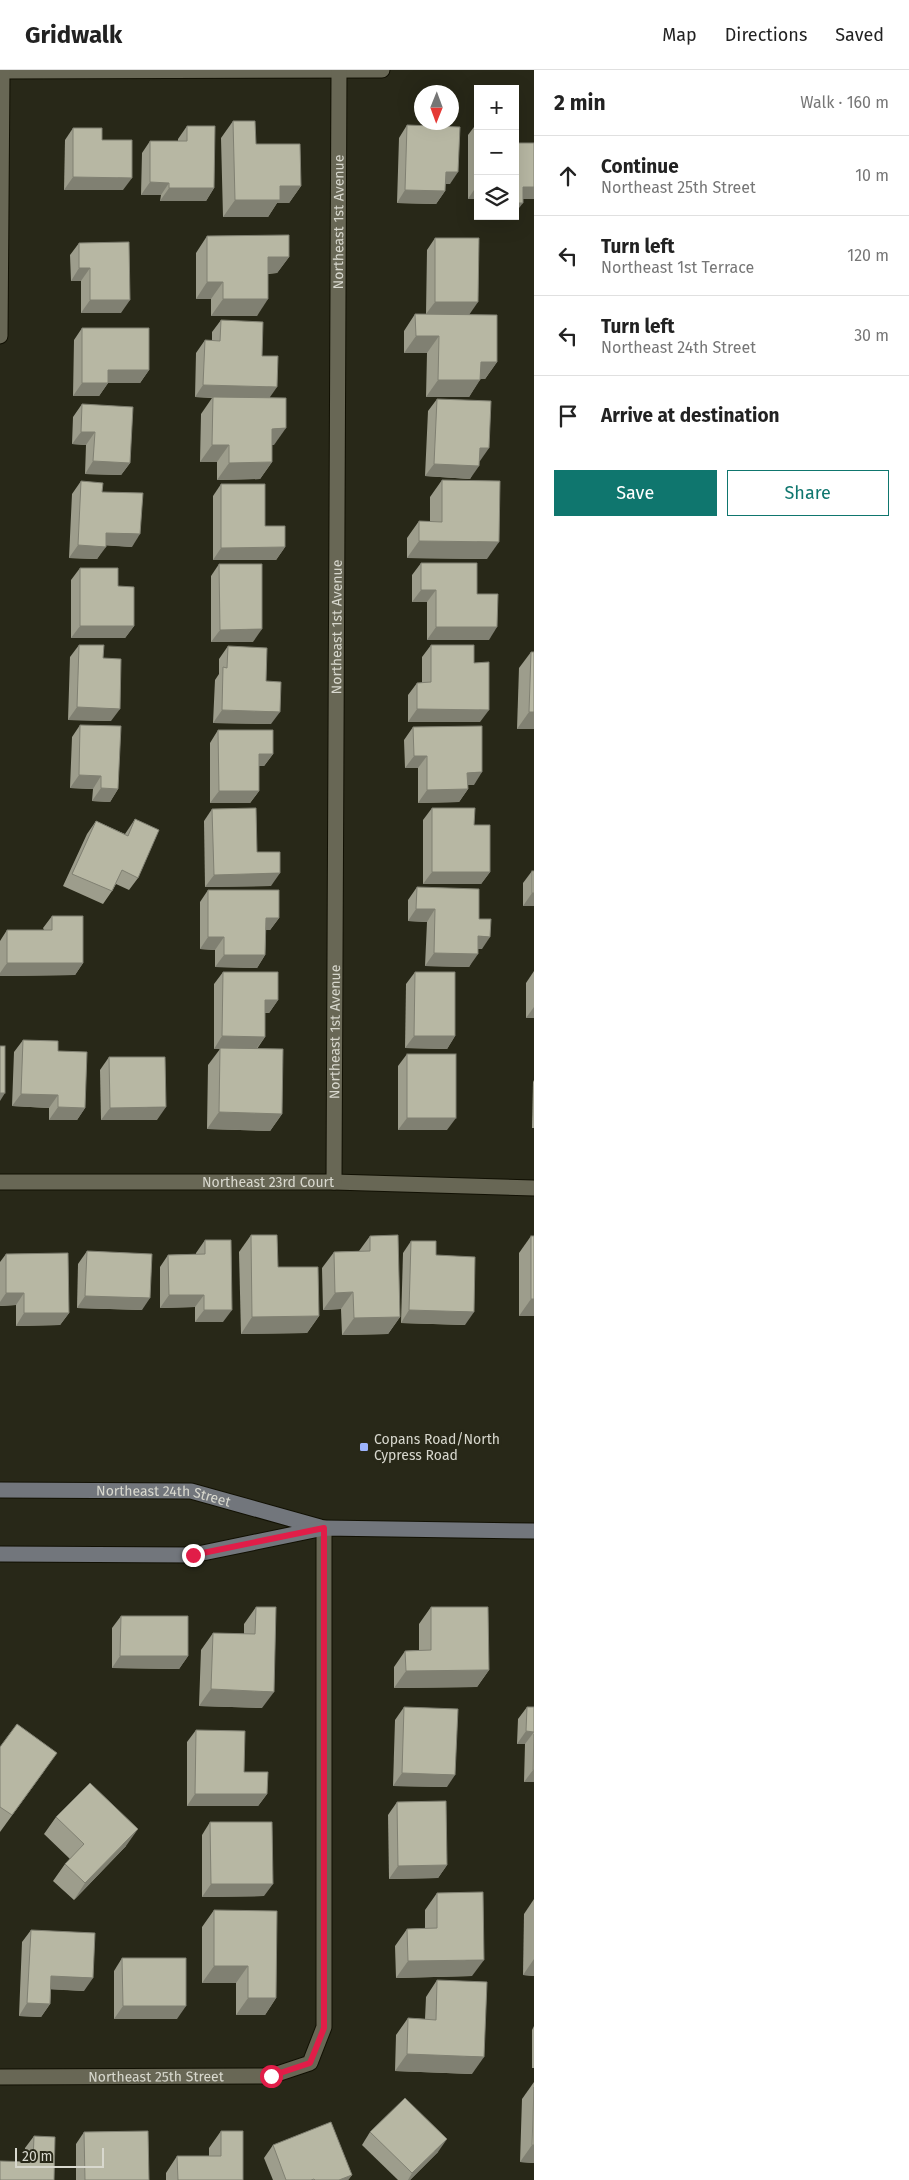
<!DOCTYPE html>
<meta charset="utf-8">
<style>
:root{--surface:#fff;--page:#f6f6f6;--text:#222;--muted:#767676;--line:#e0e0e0;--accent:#0f766e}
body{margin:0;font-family:"Fira Sans",sans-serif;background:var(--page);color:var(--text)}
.controls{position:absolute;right:15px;top:15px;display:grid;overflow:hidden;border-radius:0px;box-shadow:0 5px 20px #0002}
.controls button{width:45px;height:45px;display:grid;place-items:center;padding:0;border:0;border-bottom:1px solid var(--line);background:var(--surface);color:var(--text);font:25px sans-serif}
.compass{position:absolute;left:414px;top:15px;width:45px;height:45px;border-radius:50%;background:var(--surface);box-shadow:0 5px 20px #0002;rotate:181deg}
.scale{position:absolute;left:15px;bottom:12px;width:89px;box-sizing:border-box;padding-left:5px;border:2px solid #d8d8ce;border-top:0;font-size:14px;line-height:18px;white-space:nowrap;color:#d8d8ce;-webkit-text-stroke:4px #282818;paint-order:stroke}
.stop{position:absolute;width:15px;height:15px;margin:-11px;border:4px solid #e11d48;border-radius:50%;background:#fff}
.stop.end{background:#e11d48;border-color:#fff;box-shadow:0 1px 5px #0008}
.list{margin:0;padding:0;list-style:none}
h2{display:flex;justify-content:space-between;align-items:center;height:65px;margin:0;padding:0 20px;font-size:21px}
h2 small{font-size:16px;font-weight:400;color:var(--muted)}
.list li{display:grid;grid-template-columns:32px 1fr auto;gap:15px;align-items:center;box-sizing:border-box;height:80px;padding:0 20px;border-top:1px solid var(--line)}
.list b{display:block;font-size:19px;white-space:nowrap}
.list p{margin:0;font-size:16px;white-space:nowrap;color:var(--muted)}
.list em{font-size:16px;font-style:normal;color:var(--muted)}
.actions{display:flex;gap:10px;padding:15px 20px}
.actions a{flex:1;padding:11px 0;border:1px solid var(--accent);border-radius:0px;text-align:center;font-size:18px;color:var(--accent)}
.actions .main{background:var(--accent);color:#fff}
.icon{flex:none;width:28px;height:28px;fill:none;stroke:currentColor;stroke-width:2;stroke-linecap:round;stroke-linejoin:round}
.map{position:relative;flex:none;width:534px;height:2110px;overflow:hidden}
header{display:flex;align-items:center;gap:30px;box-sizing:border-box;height:70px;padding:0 25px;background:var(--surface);border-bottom:1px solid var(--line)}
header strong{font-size:24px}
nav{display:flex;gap:28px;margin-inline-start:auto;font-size:18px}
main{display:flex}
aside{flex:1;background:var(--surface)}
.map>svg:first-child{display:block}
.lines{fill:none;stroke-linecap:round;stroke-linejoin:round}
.street-casing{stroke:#111003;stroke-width:17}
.secondary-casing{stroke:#111003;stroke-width:17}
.street{stroke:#686755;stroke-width:15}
.secondary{stroke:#72767c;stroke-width:15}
.wall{fill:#9d9d8c}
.shaded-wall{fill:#808072}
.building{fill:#b7b7a3;stroke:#808072}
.route{stroke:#e11d48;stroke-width:6}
.poi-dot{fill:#9db4fd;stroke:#282818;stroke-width:2}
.labels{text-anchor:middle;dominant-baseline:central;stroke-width:5;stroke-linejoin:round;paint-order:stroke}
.street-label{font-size:14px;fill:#d8d8ce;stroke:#282818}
.poi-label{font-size:14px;fill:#d8d8ce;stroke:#282818;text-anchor:start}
</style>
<header>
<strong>Gridwalk</strong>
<nav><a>Map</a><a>Directions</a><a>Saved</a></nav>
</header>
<main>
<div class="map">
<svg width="534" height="2110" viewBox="0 0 534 2110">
<rect width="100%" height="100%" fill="#282818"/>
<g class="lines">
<defs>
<g id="street">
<polyline points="0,1 382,0"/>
<polyline points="0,266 2,1"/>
<path id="s1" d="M0,1112h334l200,6"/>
<path id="s2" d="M334,1112l5,-1111"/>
<path id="s3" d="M0,2007l271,-1 39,-13 14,-36v-499"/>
</g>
<g id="secondary">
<path id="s4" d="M0,1420l191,1 129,36"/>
<polyline points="0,1484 193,1485 324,1458 534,1461"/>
</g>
</defs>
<use href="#street" class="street-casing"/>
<use href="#secondary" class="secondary-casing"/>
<use href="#street" class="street"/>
<use href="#secondary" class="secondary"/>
</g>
<g class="wall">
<polygon points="233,51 256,74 301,116 289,133 277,133 268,147 223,147 221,68"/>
<polygon points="477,53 478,129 468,129 468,65"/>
<polygon points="407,55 450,114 445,114 445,121 436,134 397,133 399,68"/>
<polygon points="187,56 214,118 206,131 160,131 161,125 141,125 142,83 150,71 178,71 178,69"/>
<polygon points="73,58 102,70 123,120 64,120 65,70"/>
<polygon points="207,166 289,187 277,203 268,204 257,246 211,246 211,229 196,229 196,183"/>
<polygon points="435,168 469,245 497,292 485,309 480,309 469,327 426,327 427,283 404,283 404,261 415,244 426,244 427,180"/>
<polygon points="79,173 121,243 81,243 81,211 71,211 70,185"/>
<polygon points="221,250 262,286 270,328 274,375 272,375 272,392 260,409 217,410 217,392 200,392 201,344 212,328 195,327 196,283 205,270 212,271 212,262"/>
<polygon points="82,258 149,300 140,313 108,313 99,326 73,326 74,270"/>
<polygon points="437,329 480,391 479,391 470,409 425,406 428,341"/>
<polygon points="82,334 130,393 121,405 85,404 86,375 72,374 73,347"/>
<polygon points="442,410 487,489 407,488 407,468 419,451 430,451 430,427"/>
<polygon points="81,411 102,422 132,477 106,475 97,489 69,488 72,424"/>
<polygon points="221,414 265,456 285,477 276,490 213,490 213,426"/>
<polygon points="421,493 477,524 489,570 427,570 427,532 412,532 412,505"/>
<polygon points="219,494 253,572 211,572 211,506"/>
<polygon points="80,498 118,516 134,556 125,568 71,568 71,510"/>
<polygon points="79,575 103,588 111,651 68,650 70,587"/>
<polygon points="431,575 474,593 480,652 408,652 408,625 417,613 422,613 422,587"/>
<polygon points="228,576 266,611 271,654 213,653 215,610 219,604 219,589"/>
<polygon points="531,582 534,659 517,659 519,598"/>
<polygon points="80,655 118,719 110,732 92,731 93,719 70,718 72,667"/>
<polygon points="413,657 474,715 468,715 468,719 459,732 418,733 418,698 405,698 404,670"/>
<polygon points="218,660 273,684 264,696 259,696 259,721 250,733 210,733 210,673"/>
<polygon points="432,738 474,755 490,802 481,814 423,814 423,750"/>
<polygon points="212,739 257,782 271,816 205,817 204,751"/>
<polygon points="135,749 138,808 129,820 116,814 112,821 103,834 63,816 87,764 96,751 125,764"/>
<polygon points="532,801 534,801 534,836 523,836 523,813"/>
<polygon points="417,817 479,849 482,879 478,879 469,897 425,896 427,852 408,851 408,830"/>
<polygon points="208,820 279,848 270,860 266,860 265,885 257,898 215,897 215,880 200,879 200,832"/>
<polygon points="52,846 83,893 75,905 0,906 0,871 7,860 44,860 43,858"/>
<polygon points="534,901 534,948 526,948 526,913"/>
<polygon points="223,902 278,930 269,943 265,943 265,967 257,979 282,1044 270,1061 207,1059 208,995 220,979 214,979 214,914"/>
<polygon points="415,902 455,966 447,979 405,978 406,914"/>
<polygon points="23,970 58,981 85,1038 77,1050 49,1050 49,1038 12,1036 14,982"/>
<polygon points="407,984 447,1060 398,1060 398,996"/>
<polygon points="109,987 157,1050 101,1050 100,1000"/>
<polygon points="534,1010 534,1058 532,1058 533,1012"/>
<polygon points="251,1165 319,1246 307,1263 241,1264 239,1182"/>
<polygon points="370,1166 400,1247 388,1264 342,1265 341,1239 323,1240 322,1198 334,1182 359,1181"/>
<polygon points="531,1166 534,1166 534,1246 519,1246 519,1183"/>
<polygon points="205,1170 223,1252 195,1252 195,1237 160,1238 160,1197 168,1185 196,1184 196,1183"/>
<polygon points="411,1171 436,1185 465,1255 401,1253 403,1183"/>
<polygon points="87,1181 142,1240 77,1238 78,1194"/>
<polygon points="6,1184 69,1243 60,1255 16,1256 16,1235 0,1236 0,1192"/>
<polygon points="256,1537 262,1638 199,1636 201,1580 213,1563 244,1564 244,1554"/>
<polygon points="431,1537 489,1600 477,1617 394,1618 394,1597 405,1581 419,1580 419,1554"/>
<polygon points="121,1546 188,1586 179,1599 112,1598 112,1558"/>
<polygon points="404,1637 447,1717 393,1716 395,1650"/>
<polygon points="527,1637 534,1637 534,1712 524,1712 525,1674 517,1674 518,1649"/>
<polygon points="196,1660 244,1702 267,1724 258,1736 187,1736 187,1672"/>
<polygon points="0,1677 45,1700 0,1762"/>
<polygon points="397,1732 447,1795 438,1808 389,1809 388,1745"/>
<polygon points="56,1747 126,1776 74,1830 53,1811 65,1794 70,1789 44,1764"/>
<polygon points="210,1752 264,1826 202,1827 202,1765"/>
<polygon points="437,1823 472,1906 396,1908 395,1876 407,1859 425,1858 425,1840"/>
<polygon points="534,1829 534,1906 523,1905 524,1844"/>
<polygon points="214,1840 276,1928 265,1945 236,1945 236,1913 202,1913 202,1857"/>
<polygon points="31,1860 84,1921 51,1919 50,1934 41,1947 19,1946 22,1872"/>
<polygon points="122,1888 177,1949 114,1949 114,1901"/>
<polygon points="437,1910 472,2004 395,2001 396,1965 408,1948 425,1949 426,1927"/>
<polygon points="534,1956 534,1998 532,1998 532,1960"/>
<polygon points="534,2012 534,2093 520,2092 522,2029"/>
<polygon points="221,2061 243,2110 166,2110 166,2103 177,2086 209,2086 209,2078"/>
<polygon points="84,2062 149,2110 76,2110 76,2074"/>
<polygon points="370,2062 438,2082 410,2110 398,2110 362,2075"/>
<polygon points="34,2066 54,2110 24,2092 25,2078"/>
<polygon points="273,2075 352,2105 348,2110 273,2110 264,2088"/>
</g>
<g class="shaded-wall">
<polygon points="446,102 458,102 450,114 437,114"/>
<polygon points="73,107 132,108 123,120 64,120"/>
<polygon points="150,112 169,113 161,125 141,125"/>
<polygon points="280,116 301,116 289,133 277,133 268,147 223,147 235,130"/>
<polygon points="476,117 478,117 478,129 468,129"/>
<polygon points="523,117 534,117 534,129 515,129"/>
<polygon points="169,118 214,118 206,131 160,131"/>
<polygon points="405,120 445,121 436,134 397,133"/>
<polygon points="515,133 523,133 515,143"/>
<polygon points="268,187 289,187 277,203 256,204"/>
<polygon points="79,198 90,198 81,211 71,211"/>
<polygon points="207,212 223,212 211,229 196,229"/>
<polygon points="223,229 268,229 257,246 211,246"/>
<polygon points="90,230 130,230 121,243 81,243"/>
<polygon points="435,232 478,232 469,245 426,244"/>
<polygon points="416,266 439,266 427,283 404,283"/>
<polygon points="481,292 497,292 485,309 469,309"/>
<polygon points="108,300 149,300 140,313 100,313"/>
<polygon points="438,310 480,310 469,327 426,327"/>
<polygon points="82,313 108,313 99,326 73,326"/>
<polygon points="203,315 277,317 268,330 195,327"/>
<polygon points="286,358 274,375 260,375 272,359"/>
<polygon points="81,362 95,362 86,375 72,374"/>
<polygon points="212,375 229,375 217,392 200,392"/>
<polygon points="480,378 489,378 480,391 471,390"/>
<polygon points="93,391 130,393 121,405 85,404"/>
<polygon points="272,392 260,409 217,410 229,393"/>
<polygon points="434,394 479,396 470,409 425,406"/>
<polygon points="106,463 140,464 132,477 98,475"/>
<polygon points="419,471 499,472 487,489 407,488"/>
<polygon points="78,475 106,477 97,489 69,488"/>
<polygon points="285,477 276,490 213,490 221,478"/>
<polygon points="421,520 436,520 427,532 412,532"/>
<polygon points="80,556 134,556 125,568 71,568"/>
<polygon points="436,557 497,557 489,570 427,570"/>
<polygon points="262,559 253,572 211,572 220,560"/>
<polygon points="77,637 120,639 111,651 68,650"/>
<polygon points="417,639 489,640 480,652 408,652"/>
<polygon points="222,640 280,642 271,654 213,653"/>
<polygon points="529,642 534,642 534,659 517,659"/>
<polygon points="259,684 273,684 264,696 250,696"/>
<polygon points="414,686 427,686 418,698 405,698"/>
<polygon points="482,702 474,715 459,715 467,703"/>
<polygon points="79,705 101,706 93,719 70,718"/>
<polygon points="101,718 118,719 110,732 92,731"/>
<polygon points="468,719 459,732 418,733 427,720"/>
<polygon points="219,721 259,721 250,733 210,733"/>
<polygon points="432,802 490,802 481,814 423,814"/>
<polygon points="280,803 271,816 205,817 214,805"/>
<polygon points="532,823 534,823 534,836 523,836"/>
<polygon points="416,839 435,839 427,852 408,851"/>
<polygon points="266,848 279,848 270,860 257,860"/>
<polygon points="478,866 490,867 482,879 469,879"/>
<polygon points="208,867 224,867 215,880 200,879"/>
<polygon points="434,883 478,884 469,897 425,896"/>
<polygon points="224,885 265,885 257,898 215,897"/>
<polygon points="7,893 83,893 75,905 0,906 0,903"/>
<polygon points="265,930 278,930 269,943 256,942"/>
<polygon points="534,937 534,948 526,948"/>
<polygon points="222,966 265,967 256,979 214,979"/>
<polygon points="414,966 455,966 447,979 405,978"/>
<polygon points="0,1023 5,1023 0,1031"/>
<polygon points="21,1024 58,1025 49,1038 12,1036"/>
<polygon points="58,1037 85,1038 77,1050 49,1050"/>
<polygon points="166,1037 157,1050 101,1050 110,1038"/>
<polygon points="219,1042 282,1044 270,1061 207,1059"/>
<polygon points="407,1048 456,1048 447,1060 398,1060"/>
<polygon points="353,1222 341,1239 323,1240 335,1223"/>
<polygon points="6,1223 24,1223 16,1235 0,1236 0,1232"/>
<polygon points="169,1225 204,1225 195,1237 160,1238"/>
<polygon points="85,1226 150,1228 142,1240 77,1238"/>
<polygon points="531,1229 534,1229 534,1246 519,1246"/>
<polygon points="204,1240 232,1240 223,1252 195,1252"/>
<polygon points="409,1240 474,1242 465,1255 401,1253"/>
<polygon points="24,1243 69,1243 60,1255 16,1256"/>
<polygon points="319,1246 307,1263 241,1264 252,1247"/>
<polygon points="400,1247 388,1264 342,1265 354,1248"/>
<polygon points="120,1586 188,1586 179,1599 112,1598"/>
<polygon points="489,1600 477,1617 394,1618 406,1601"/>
<polygon points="211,1619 274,1622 262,1638 199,1636"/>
<polygon points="526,1661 534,1662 525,1674 517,1674"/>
<polygon points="533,1700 534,1700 534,1712 524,1712"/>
<polygon points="402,1703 455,1705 447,1717 393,1716"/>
<polygon points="195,1724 267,1724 258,1736 187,1736"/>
<polygon points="138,1759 126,1776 74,1830 85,1813"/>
<polygon points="447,1795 438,1808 389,1809 398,1796"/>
<polygon points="211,1814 273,1814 264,1826 202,1827"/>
<polygon points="534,1889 534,1906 523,1905"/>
<polygon points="484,1890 472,1906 396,1908 408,1891"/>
<polygon points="214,1896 248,1896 236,1913 202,1913"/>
<polygon points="51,1906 93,1908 84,1921 43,1919"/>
<polygon points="248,1928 276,1928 265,1945 236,1945"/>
<polygon points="27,1933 50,1934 41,1947 19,1946"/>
<polygon points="123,1936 186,1936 177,1949 114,1949"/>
<polygon points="407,1984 484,1987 472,2004 395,2001"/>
<polygon points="447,2069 438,2082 410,2110 408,2110 412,2103"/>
<polygon points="532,2075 534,2075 534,2093 520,2092"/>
<polygon points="352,2105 348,2110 339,2110"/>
</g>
<g class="building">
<polygon points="233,51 255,51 256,74 300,74 301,116 280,116 280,130 235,130"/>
<polygon points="477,53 478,53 478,117 476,117"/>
<polygon points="407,55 460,57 458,102 446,102 445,121 405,120"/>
<polygon points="187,56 215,56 214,118 169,118 169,113 150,112 150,71 187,71"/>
<polygon points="73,58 102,58 102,70 132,70 132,108 73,107"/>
<polygon points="515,73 534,73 534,117 523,117 523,133 515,133"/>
<polygon points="289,165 289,187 268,187 268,229 223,229 223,212 207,212 207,166"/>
<polygon points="435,168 479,168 478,232 435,232"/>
<polygon points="129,172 130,230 90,230 90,198 79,198 79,173"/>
<polygon points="415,244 497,245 497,292 481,292 480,310 438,310 439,266 416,266"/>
<polygon points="221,250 263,252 262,286 278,286 277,317 203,315 205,270 220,271"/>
<polygon points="82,258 149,258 149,300 108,300 108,313 82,313"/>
<polygon points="213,327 286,328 286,358 272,359 272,392 229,393 229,375 212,375"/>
<polygon points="437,329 491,331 489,378 480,378 479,396 434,394"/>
<polygon points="82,334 133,337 130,393 93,391 95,362 81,362"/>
<polygon points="442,410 500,411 499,472 419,471 419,451 442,452"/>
<polygon points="81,411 103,413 102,422 143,423 140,464 106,463 106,477 78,475"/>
<polygon points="221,414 265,414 265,456 285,456 285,477 221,478"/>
<polygon points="421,493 477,493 477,524 498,524 497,557 436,557 436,520 421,520"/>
<polygon points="219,494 262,494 262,559 220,560"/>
<polygon points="80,498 118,498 118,516 134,517 134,556 80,556"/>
<polygon points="79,575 104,575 103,588 121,589 120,639 77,637"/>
<polygon points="431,575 474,575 474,593 489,592 489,640 417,639 417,613 431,612"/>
<polygon points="228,576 267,578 266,611 281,612 280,642 222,640 223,597 227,598"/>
<polygon points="531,582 534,582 534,642 529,642"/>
<polygon points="80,655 121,656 118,719 101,718 101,706 79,705"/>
<polygon points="482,656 482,702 467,703 468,719 427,720 427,686 414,686 413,657"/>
<polygon points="218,660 273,660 273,684 259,684 259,721 219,721"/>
<polygon points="256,738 257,782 280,782 280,803 214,805 212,739"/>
<polygon points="432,738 475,738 474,755 490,755 490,802 432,802"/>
<polygon points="135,749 159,760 138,808 122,800 112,821 72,804 96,751 128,766"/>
<rect x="532" y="801" width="2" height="22"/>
<polygon points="417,817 479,819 479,849 491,849 490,867 478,866 478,884 434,883 435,839 416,839"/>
<polygon points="208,820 279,820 279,848 266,848 265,885 224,885 224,867 208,867"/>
<polygon points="52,846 83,846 83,893 7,893 7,860 52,860"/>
<polygon points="223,902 278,902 278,930 265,930 265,967 222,966"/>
<polygon points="415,902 455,902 455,966 414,966"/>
<polygon points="23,970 58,971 58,981 87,982 85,1038 58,1037 58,1025 21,1024"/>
<rect x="0" y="976" width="5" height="47"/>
<polygon points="220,978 283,979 282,1044 219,1042"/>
<rect x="407" y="984" width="49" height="64"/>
<polygon points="109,987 165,987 166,1037 110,1038"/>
<polygon points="251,1165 277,1165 278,1197 318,1197 319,1246 252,1247"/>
<polygon points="398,1165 400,1247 354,1248 353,1222 335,1223 334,1182 370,1181 370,1166"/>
<rect x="531" y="1166" width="3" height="63"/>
<polygon points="205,1170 231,1170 232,1240 204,1240 204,1225 169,1225 168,1185 205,1184"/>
<polygon points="411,1171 436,1171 436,1185 475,1187 474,1242 409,1240"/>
<polygon points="87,1181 152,1184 150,1228 85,1226"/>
<polygon points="68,1183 69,1243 24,1243 24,1223 6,1223 6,1184"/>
<polygon points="256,1537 276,1537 274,1622 211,1619 213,1563 255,1564"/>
<polygon points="431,1537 488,1537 489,1600 406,1601 405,1581 431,1580"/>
<polygon points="121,1546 188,1546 188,1586 120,1586"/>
<polygon points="404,1637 458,1639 455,1705 402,1703"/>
<polygon points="527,1637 534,1637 534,1662 526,1661"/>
<polygon points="17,1654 57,1683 12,1745 0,1737 0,1677"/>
<polygon points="196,1660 245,1661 244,1702 268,1702 267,1724 195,1724"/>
<polygon points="534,1664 534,1700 533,1700"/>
<polygon points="90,1713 138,1759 85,1813 65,1794 84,1774 56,1747"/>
<polygon points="446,1731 447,1795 398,1796 397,1732"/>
<polygon points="210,1752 272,1752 273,1814 211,1814"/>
<polygon points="483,1822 484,1890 408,1891 407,1859 437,1858 437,1823"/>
<polygon points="214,1840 277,1841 276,1928 248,1928 248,1896 214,1896"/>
<polygon points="31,1860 95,1863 93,1908 51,1906 50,1934 27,1933"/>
<polygon points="122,1888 186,1888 186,1936 123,1936"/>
<polygon points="437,1910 487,1912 484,1987 407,1984 408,1948 436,1950"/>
<polygon points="534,2017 534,2075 532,2075"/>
<polygon points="405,2028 447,2069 412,2103 370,2062"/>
<polygon points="331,2052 352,2105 339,2110 315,2110 314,2109 311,2110 286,2110 273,2075"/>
<polygon points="148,2061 149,2110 85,2110 84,2062"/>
<polygon points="221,2061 243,2061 243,2110 178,2110 177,2086 221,2086"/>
<polygon points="34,2066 55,2067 54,2110 0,2110 0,2091 33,2092"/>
</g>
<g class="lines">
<polyline class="route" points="193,1485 324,1458 324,1958 310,1993 271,2006"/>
</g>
<rect class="poi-dot" x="359" y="1372" width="10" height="10" rx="2.5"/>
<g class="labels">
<g class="street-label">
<text stroke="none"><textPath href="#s2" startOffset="960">Northeast 1st Avenue</textPath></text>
<text stroke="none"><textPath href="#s2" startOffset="555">Northeast 1st Avenue</textPath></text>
<text stroke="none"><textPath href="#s2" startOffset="150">Northeast 1st Avenue</textPath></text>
<text stroke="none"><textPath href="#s1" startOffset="268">Northeast 23rd Court</textPath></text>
<text stroke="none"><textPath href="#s4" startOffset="164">Northeast 24th Street</textPath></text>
<text stroke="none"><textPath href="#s3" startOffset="156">Northeast 25th Street</textPath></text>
</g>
<g class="poi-label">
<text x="374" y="1369">Copans Road/North<tspan x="374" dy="16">Cypress Road</tspan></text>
</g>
</g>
</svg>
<div class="controls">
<button>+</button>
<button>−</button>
<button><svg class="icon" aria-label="layers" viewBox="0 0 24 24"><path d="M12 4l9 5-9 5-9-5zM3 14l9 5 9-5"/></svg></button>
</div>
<svg class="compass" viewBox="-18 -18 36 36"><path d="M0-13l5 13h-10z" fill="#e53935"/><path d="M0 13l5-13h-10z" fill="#767676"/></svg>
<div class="scale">20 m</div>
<div class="stop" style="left:271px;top:2006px"></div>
<div class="stop end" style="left:193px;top:1485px"></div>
</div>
<aside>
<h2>2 min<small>Walk · 160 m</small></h2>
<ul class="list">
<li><svg class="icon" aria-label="ahead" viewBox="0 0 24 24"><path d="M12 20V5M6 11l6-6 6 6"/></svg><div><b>Continue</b><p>Northeast 25th Street</p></div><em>10 m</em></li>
<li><svg class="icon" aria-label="left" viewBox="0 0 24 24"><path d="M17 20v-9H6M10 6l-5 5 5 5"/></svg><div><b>Turn left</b><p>Northeast 1st Terrace</p></div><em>120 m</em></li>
<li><svg class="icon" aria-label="left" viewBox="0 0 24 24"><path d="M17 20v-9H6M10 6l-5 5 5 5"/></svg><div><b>Turn left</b><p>Northeast 24th Street</p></div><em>30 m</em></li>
<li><svg class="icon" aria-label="arrive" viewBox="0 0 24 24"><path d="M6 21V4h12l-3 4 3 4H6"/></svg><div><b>Arrive at destination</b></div></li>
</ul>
<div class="actions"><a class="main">Save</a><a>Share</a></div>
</aside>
</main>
